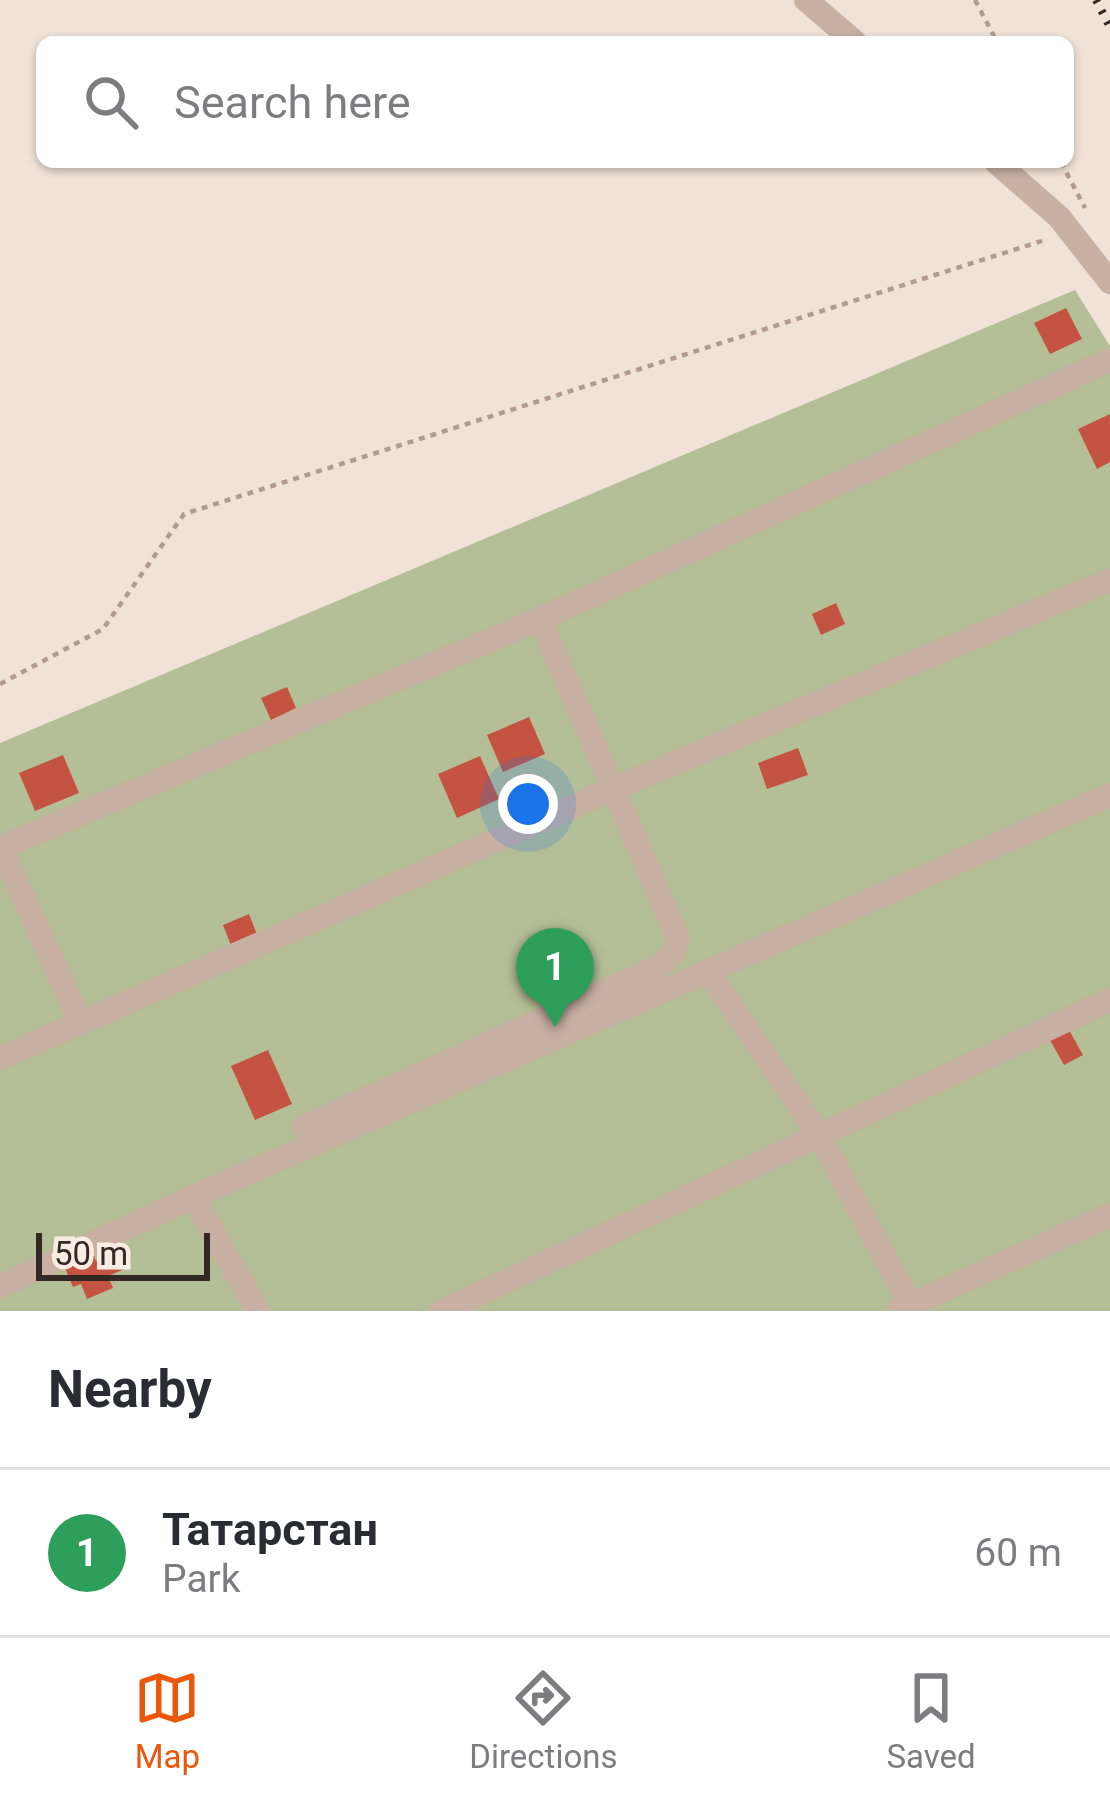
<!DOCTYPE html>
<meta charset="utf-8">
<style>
:root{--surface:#fff;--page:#f7f7f7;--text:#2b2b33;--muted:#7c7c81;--line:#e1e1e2;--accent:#ea580c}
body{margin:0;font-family:Roboto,sans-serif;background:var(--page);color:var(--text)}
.scale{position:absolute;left:36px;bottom:30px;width:174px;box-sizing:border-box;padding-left:12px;border:6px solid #332825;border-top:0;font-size:33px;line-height:42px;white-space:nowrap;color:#332825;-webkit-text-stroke:9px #f8ece3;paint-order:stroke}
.you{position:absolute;left:528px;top:804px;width:42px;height:42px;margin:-30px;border:9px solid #fff;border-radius:50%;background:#1a73e8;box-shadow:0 0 0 18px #1a73e833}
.badge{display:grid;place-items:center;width:78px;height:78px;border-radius:50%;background:var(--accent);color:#fff;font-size:39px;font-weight:700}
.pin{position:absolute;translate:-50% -99px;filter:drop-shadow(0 3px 6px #0008)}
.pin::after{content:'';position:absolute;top:63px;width:42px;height:36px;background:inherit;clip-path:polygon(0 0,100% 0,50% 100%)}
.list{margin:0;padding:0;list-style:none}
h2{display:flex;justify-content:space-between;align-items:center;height:156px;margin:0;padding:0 48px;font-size:51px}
h2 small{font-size:39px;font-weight:400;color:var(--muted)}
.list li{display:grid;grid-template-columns:78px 1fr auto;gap:36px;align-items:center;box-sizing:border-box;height:168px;padding:0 48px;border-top:3px solid var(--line)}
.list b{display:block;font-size:45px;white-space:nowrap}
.list p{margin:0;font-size:39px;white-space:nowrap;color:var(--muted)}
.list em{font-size:39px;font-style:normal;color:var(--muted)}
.icon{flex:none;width:66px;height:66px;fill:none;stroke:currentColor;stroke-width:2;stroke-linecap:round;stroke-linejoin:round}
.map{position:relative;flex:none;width:1110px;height:1311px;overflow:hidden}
.search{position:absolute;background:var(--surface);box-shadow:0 3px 9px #0004;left:36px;right:36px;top:36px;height:132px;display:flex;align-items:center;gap:30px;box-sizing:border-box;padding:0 42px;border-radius:18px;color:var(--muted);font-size:45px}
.sheet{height:324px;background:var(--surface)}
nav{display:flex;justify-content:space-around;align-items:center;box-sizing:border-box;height:168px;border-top:3px solid var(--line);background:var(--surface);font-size:33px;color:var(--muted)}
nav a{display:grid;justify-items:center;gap:6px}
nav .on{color:var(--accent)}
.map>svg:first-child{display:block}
.green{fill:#b5bf97}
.building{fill:#c45341}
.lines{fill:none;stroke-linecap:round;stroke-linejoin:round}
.path{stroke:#b39a8e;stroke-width:4.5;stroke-dasharray:6 6;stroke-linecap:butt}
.minor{stroke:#c8b0a3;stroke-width:24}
.rail{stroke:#332825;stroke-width:8;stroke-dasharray:3 9;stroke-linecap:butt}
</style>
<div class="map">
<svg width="1110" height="1311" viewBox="0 0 1110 1311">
<rect width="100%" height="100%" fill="#f0e2d7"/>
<polygon class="green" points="1075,290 1110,346 1110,1311 0,1311 0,743"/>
<g class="building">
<polygon points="1066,308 1082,339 1050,354 1034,323"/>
<polygon points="1110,414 1110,462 1097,469 1078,429"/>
<polygon points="836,603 845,624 821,635 812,614"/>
<polygon points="287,687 296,708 271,720 261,698"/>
<polygon points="529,717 545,754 503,772 487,735"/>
<polygon points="798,748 808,775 767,789 758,763"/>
<polygon points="63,755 79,793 35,811 19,773"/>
<polygon points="480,756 499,799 457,818 438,774"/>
<polygon points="249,914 258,937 232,948 223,925"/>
<polygon points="1069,1030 1083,1055 1064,1065 1050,1040"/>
<polygon points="268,1050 292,1104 255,1120 231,1066"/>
<polygon points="119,1251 127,1268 108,1276 113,1288 87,1299 81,1284 73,1287 64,1266 93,1253 96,1261"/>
</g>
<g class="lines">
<g class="path">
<polyline points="975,0 997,42"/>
<polyline points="1061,162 1085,208"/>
<polyline points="0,684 103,629 184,514 1048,239"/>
</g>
<g class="minor">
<polyline points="806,0 855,42"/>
<polyline points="996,162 1059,217 1110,282"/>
<polyline points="0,848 540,619 1110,360"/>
<polyline points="1,848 81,1023"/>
<polyline points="709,973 818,1133 914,1311"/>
<polyline points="0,1058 613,789 1110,580"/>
<polyline points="304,1127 658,967 672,955 678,938 540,619"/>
<polyline points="193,1197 258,1311"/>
<polyline points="0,1286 193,1197 1110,795"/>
<polyline points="899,1310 1110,1215"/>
<polyline points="442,1311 1110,1000"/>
</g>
<polyline class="rail" points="1096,0 1110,27"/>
</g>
</svg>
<div class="scale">50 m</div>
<div class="you"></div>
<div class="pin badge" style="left:555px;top:1027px;background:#2e9e5b">1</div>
<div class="search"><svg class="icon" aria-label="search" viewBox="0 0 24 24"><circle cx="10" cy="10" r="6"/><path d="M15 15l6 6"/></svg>Search here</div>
</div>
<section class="sheet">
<h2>Nearby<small></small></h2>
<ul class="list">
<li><span class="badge" style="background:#2e9e5b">1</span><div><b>Татарстан</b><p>Park</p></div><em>60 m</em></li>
</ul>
</section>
<nav>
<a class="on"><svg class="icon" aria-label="map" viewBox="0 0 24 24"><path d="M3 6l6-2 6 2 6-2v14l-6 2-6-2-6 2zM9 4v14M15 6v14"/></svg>Map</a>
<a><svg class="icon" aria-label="directions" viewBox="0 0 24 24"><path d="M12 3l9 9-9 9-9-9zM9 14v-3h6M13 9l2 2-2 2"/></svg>Directions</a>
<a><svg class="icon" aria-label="saved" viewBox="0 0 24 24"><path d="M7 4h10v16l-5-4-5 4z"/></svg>Saved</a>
</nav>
